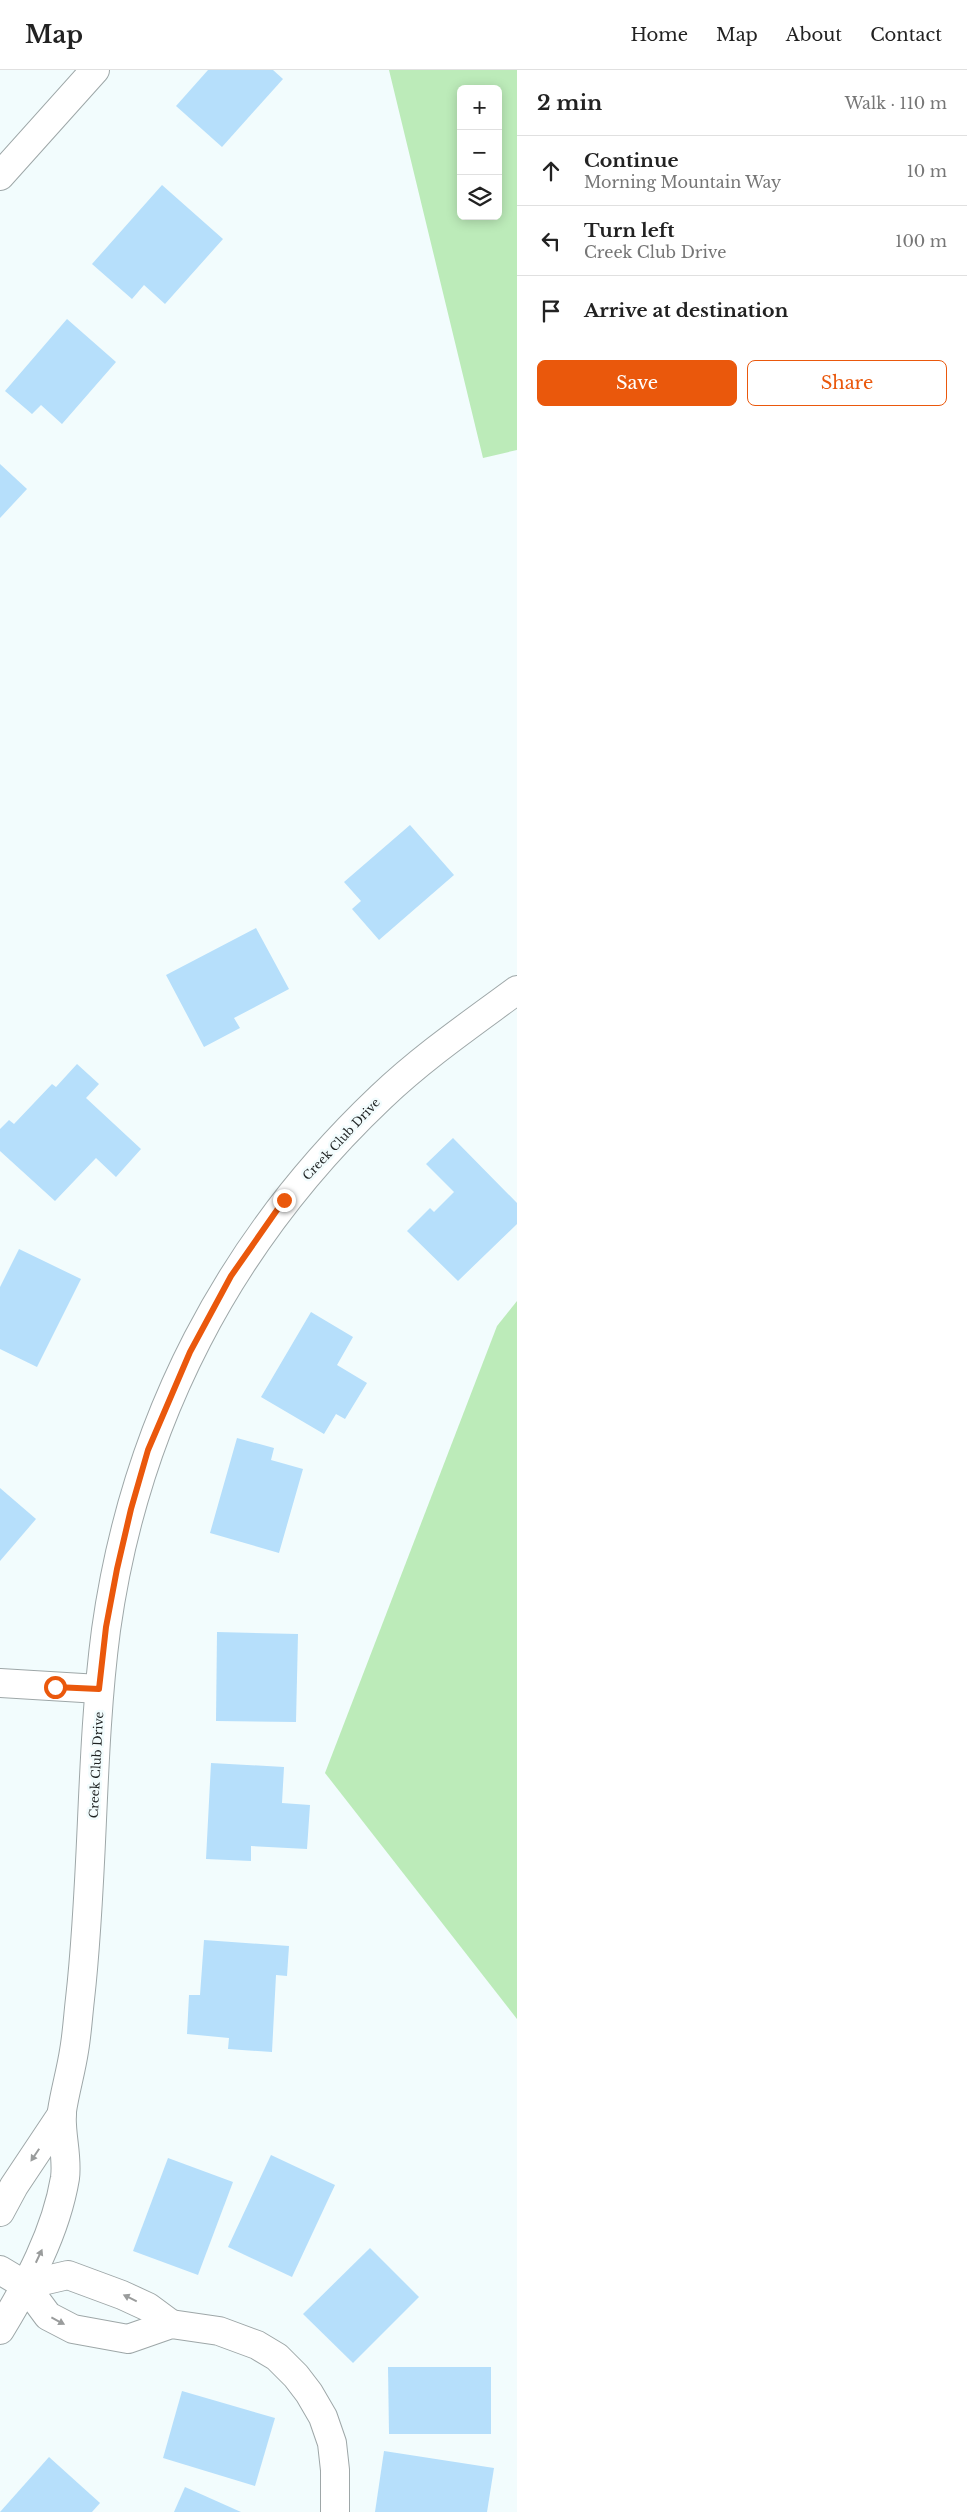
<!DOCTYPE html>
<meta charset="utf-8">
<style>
:root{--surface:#fff;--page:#f2f2f2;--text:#222;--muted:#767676;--line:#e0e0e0;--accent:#ea580c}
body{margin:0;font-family:"Libre Baskerville",serif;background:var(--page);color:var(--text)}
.controls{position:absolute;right:15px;top:15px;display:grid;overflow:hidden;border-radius:8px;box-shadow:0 2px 12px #0003}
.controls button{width:45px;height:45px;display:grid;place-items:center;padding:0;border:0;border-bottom:1px solid var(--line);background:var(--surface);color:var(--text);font:25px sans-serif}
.stop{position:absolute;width:15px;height:15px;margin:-11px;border:4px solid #ea580c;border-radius:50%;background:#fff}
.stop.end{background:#ea580c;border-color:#fff;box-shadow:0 1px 5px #0008}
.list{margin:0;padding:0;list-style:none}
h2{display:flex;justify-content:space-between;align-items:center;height:65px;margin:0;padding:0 20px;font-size:21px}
h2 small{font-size:16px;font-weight:400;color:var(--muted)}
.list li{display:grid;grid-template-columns:32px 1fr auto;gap:15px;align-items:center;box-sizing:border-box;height:70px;padding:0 20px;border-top:1px solid var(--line)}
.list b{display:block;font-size:19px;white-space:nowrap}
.list p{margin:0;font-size:16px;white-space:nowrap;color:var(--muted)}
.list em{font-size:16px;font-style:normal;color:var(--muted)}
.actions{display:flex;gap:10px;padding:15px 20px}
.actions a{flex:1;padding:11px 0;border:1px solid var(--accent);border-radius:8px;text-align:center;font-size:18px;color:var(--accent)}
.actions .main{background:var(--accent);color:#fff}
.icon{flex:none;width:28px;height:28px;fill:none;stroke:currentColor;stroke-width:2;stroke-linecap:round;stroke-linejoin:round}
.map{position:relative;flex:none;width:517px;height:2442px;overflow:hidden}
header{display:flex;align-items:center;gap:30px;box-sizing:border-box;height:70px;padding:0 25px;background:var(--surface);border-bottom:1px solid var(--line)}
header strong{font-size:24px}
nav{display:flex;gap:28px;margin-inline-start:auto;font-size:18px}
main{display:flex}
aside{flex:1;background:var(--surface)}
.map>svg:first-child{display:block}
.green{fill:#bcebb9;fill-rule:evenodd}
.building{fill:#b6dffb}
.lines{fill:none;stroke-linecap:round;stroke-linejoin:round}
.minor-casing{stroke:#9ea7a8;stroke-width:30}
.minor{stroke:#fff;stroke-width:28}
.oneway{fill:#9a9c9c}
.route{stroke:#ea580c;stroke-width:6}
.labels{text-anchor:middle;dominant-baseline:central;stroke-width:5;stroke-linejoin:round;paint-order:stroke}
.street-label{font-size:12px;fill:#1e2222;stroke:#f2fcfd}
</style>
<header>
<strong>Map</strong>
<nav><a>Home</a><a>Map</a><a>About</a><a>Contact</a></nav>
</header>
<main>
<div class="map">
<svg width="517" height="2442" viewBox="0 0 517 2442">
<rect width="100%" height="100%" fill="#f2fcfd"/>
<g class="green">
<path d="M389,0h128v380l-34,8zM461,19h37v127h-37z"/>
<polygon points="517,1231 517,1949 325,1703 497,1256"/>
</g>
<g class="building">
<polygon points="208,0 273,0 283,9 222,77 176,36"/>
<polygon points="162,115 223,169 165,234 144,215 132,229 92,194"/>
<polygon points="67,249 116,292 62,354 41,335 32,344 5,321"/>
<polygon points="0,394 27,419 0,448"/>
<polygon points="410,755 454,805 379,870 352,839 361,831 344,812"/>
<polygon points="256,858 289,919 234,948 240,958 204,977 166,905"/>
<polygon points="77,994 99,1014 86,1028 141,1079 116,1107 96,1088 55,1131 0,1081 0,1059 9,1050 14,1054 52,1014 56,1017"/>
<polygon points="453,1068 517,1133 517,1154 458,1211 407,1161 430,1138 434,1142 454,1122 426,1094"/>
<polygon points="19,1179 81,1209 37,1297 0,1279 0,1217"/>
<polygon points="311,1242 353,1267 337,1295 367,1313 345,1349 336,1344 324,1364 261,1327"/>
<polygon points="237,1368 274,1378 271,1390 303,1399 279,1483 210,1463"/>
<polygon points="0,1418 36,1449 0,1491"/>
<polygon points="217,1562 298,1564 296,1652 216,1651"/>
<polygon points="211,1693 284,1697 282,1733 310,1735 307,1779 251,1776 251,1791 206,1789"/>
<polygon points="204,1870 289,1876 287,1906 276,1905 272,1982 228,1979 229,1968 187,1964 189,1925 200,1925"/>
<polygon points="271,2085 335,2115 292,2207 228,2177"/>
<polygon points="168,2088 233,2112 198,2205 133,2181"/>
<polygon points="370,2178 419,2227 353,2293 303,2244"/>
<polygon points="388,2297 491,2297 491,2364 389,2364"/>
<polygon points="182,2321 275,2348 255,2416 163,2388"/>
<polygon points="384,2381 494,2398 487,2442 375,2442"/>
<polygon points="49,2387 100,2433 92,2442 0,2442"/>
<polygon points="185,2417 241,2442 174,2442"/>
</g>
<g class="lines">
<defs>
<g id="minor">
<polyline points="0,106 95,0"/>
<polyline points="0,1613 99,1619"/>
<polyline points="0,2142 14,2116 62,2044"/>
<polyline points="0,2200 25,2215 48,2246 73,2259 128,2269 171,2254 219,2261 257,2275 277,2287 296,2306 309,2323 323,2347 332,2373 335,2400 335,2442"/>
<polyline points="25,2215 68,2205 122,2225 148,2237 171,2254"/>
<path d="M0,2260c28,-46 56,-98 65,-152 3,-22 -5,-45 -3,-67 3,-20 9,-40 12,-60 3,-17 4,-35 6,-52 14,-122 10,-248 26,-369 29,-208 123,-389 275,-533 42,-40 90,-73 136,-107"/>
</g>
</defs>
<use href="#minor" class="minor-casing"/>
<use href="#minor" class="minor"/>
</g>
<defs><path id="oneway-solid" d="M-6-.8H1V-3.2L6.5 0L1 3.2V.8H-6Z" transform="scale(1.25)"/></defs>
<g class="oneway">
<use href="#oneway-solid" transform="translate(35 2085) rotate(124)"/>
<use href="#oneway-solid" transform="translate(39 2186) rotate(-65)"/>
<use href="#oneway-solid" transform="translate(130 2228) rotate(-154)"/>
<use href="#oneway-solid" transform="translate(58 2251) rotate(28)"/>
</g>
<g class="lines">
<polyline class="route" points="55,1617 99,1619 106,1557 117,1499 131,1439 148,1380 190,1282 231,1206 284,1130"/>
</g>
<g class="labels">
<g class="street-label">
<text transform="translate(341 1069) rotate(-47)">Creek Club Drive</text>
<text transform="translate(96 1695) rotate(-87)">Creek Club Drive</text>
</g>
</g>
</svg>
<div class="controls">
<button>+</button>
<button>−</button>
<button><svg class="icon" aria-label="layers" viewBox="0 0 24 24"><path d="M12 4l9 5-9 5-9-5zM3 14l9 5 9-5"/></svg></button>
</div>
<div class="stop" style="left:55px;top:1617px"></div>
<div class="stop end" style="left:284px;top:1130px"></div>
</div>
<aside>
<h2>2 min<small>Walk · 110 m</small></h2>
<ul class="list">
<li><svg class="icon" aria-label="ahead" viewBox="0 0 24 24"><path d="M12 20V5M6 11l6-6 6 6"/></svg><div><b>Continue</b><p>Morning Mountain Way</p></div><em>10 m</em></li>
<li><svg class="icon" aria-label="left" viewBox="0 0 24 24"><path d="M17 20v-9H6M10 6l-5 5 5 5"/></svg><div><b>Turn left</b><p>Creek Club Drive</p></div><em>100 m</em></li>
<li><svg class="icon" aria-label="arrive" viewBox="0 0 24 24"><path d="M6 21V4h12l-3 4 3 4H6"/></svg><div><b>Arrive at destination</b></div></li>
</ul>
<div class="actions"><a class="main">Save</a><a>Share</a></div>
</aside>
</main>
